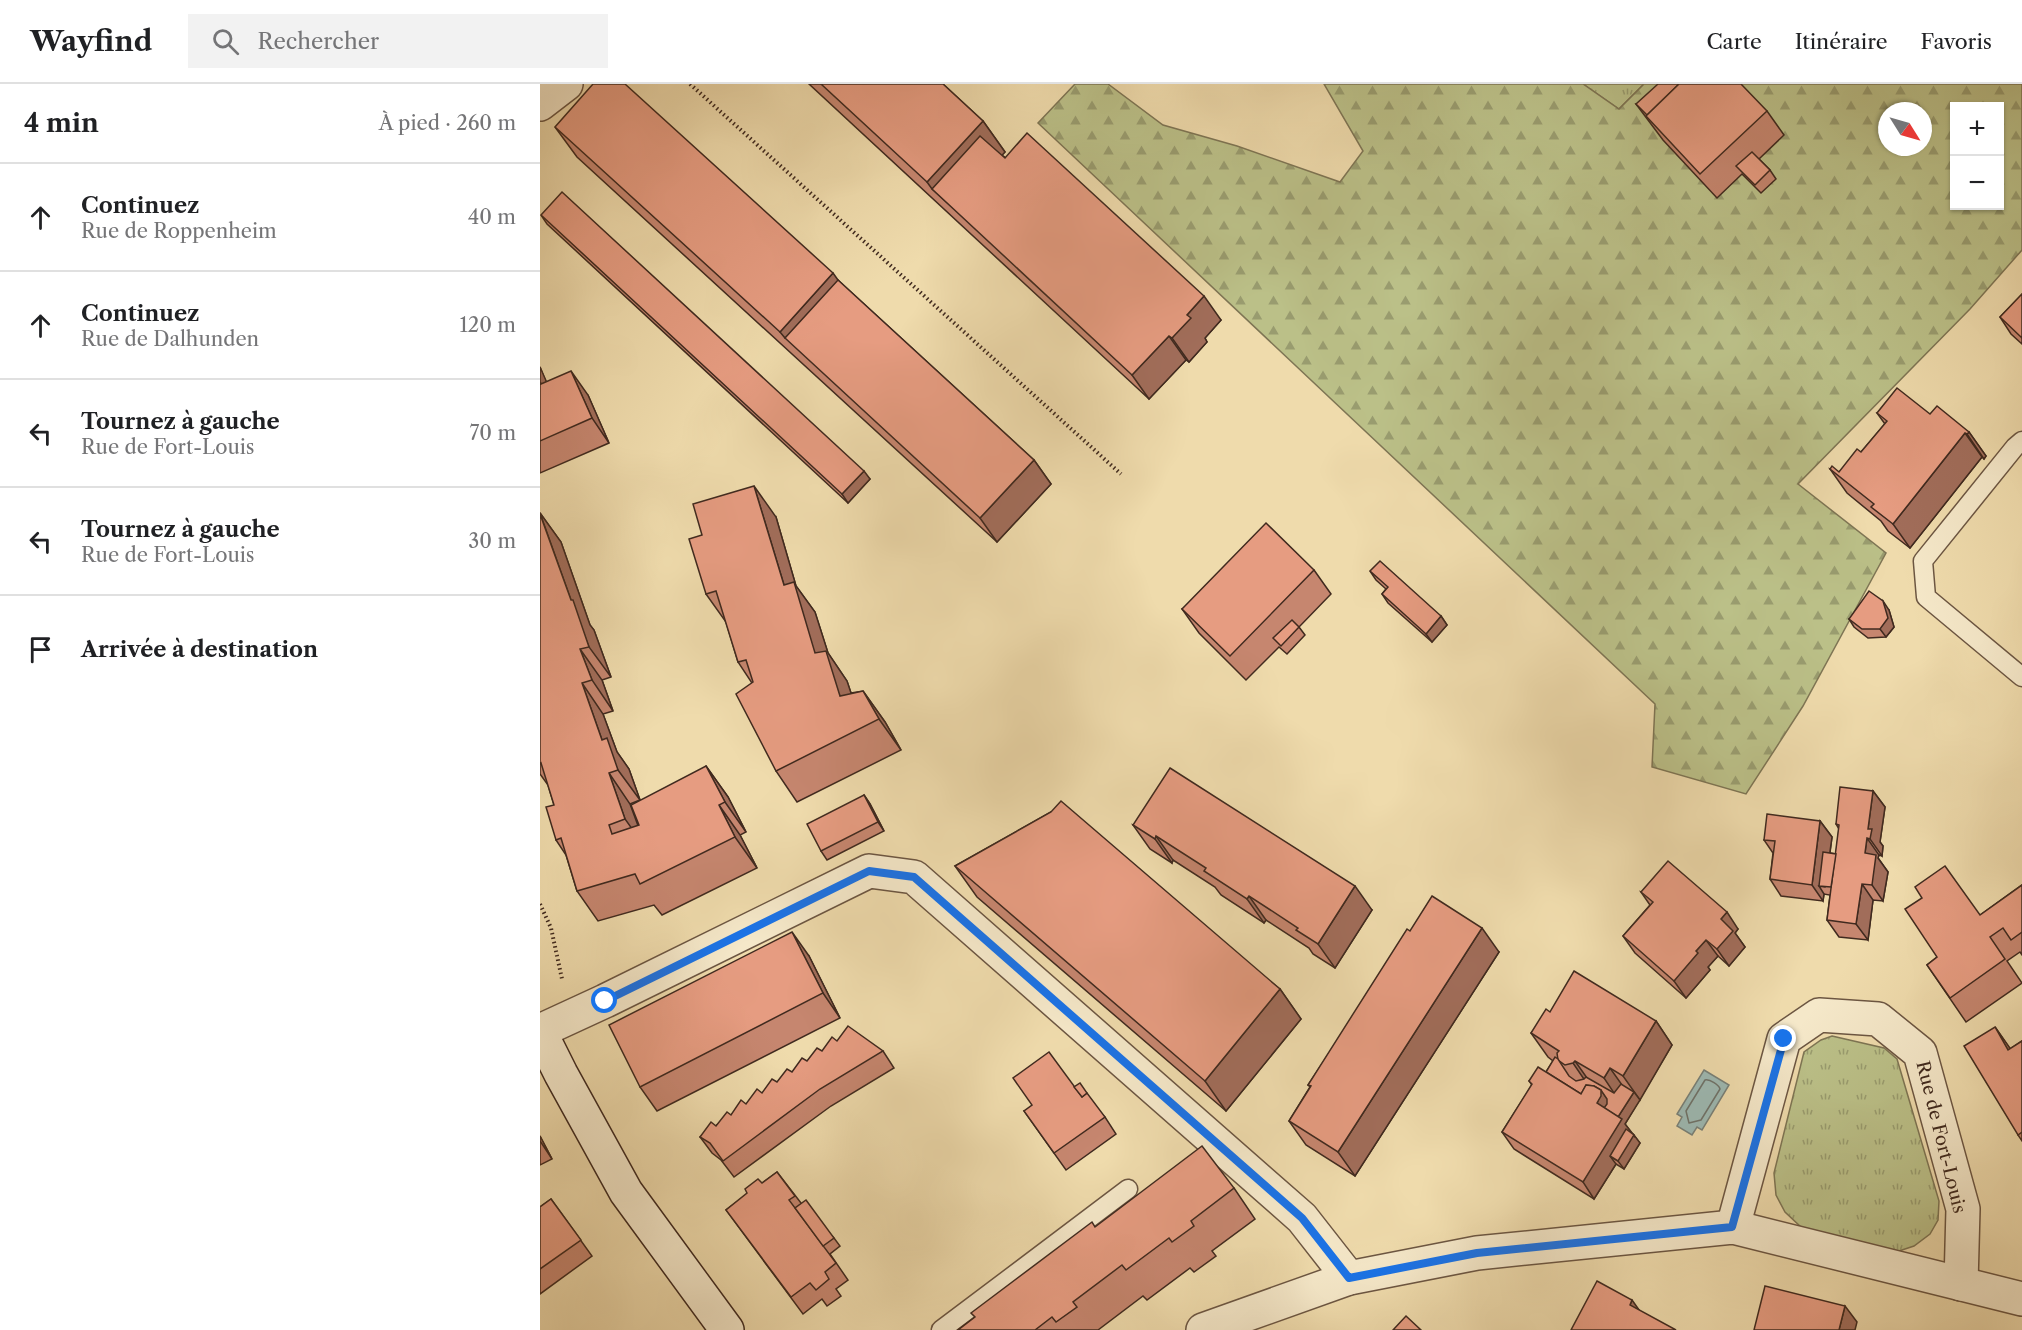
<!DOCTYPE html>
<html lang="fr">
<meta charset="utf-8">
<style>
:root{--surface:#fff;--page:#f2f2f2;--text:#202124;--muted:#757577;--line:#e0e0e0}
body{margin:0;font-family:"Libre Caslon Text",serif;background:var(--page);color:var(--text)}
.controls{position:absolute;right:18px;top:18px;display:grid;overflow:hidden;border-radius:0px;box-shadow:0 2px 4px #0004}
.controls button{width:54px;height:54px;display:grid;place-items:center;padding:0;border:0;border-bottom:2px solid var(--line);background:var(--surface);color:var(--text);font:30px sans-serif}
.compass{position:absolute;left:1338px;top:18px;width:54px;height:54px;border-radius:50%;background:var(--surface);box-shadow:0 2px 4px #0004;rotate:127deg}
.stop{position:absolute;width:18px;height:18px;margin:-14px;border:4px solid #1a73e8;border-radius:50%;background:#fff}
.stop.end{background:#1a73e8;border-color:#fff;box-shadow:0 2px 6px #0008}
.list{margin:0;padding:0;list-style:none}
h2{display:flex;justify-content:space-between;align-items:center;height:78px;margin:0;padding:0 24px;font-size:26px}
h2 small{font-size:20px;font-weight:400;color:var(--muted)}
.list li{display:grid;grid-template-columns:39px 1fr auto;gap:18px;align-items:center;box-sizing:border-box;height:108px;padding:0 24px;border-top:2px solid var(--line)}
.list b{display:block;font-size:22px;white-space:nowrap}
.list p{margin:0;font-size:20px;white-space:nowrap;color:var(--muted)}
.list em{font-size:20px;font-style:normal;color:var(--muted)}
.icon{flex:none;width:33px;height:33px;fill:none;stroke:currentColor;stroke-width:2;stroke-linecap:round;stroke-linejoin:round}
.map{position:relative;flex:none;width:1482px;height:1246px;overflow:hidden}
header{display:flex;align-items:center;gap:36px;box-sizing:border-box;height:84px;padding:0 30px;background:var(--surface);border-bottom:2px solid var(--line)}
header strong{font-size:28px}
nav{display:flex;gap:33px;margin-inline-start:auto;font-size:21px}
.search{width:420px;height:54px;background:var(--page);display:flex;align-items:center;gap:15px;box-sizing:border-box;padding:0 21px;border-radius:0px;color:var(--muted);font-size:22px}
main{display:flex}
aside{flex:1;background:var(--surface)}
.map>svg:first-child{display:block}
.grass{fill:url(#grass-tufts);stroke:#7e7554;stroke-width:1.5}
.forest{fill:url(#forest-firs);stroke:#7e7554;stroke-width:1.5;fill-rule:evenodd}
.water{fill:#9db9b3;stroke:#788078;stroke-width:1.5}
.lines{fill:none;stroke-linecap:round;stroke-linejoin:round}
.shore{stroke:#6e7269;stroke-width:1.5}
.lane-casing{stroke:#6c5642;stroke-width:21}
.street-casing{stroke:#6c5642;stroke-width:36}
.secondary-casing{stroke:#402a1f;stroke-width:36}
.path{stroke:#402a1f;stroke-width:4;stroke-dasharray:1.5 3;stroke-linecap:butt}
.lane{stroke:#f5e8c9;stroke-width:18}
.street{stroke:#f5e8c9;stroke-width:33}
.secondary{stroke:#f5e8c9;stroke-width:33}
.wall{fill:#c6866f;stroke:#402a1f;stroke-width:1.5}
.shaded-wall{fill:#a16d5a;stroke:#402a1f;stroke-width:1.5}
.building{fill:#e69c81;stroke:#402a1f;stroke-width:1.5}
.route{stroke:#1a73e8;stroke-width:8}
.labels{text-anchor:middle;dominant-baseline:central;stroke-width:4.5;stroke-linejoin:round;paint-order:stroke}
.street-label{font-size:18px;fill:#402a1f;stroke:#f5e8c9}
</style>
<header>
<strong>Wayfind</strong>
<div class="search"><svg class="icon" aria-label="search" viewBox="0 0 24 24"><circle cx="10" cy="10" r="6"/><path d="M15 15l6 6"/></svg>Rechercher</div>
<nav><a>Carte</a><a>Itinéraire</a><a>Favoris</a></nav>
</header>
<main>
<aside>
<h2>4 min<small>À pied · 260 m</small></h2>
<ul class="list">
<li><svg class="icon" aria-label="ahead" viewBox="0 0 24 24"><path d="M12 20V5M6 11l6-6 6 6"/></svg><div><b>Continuez</b><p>Rue de Roppenheim</p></div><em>40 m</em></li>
<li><svg class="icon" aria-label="ahead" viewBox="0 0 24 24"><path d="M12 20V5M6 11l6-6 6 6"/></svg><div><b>Continuez</b><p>Rue de Dalhunden</p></div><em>120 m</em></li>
<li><svg class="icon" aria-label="left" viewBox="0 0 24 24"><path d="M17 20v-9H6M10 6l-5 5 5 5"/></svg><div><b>Tournez à gauche</b><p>Rue de Fort-Louis</p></div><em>70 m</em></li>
<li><svg class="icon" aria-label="left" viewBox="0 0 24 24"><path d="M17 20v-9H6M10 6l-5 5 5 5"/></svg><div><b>Tournez à gauche</b><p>Rue de Fort-Louis</p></div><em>30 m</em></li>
<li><svg class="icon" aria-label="arrive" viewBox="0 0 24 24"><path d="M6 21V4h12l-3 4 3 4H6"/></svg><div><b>Arrivée à destination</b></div></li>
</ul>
</aside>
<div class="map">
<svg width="1482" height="1246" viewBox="0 0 1482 1246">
<defs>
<pattern id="grass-tufts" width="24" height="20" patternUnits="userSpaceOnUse" patternTransform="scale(1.5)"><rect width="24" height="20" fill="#bbc088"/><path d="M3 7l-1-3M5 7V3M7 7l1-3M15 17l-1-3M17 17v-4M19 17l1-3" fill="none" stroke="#999c6f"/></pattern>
<pattern id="forest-firs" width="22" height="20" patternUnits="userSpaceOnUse" patternTransform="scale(1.5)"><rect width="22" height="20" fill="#bbc088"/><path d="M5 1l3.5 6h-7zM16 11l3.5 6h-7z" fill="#999c6f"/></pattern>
</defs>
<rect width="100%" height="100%" fill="#efdbac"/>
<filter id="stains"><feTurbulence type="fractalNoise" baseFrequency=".00333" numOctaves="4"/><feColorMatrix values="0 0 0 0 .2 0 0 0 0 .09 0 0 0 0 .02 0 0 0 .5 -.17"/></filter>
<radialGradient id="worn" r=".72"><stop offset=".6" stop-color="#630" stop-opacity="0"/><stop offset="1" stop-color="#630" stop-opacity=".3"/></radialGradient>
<g class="grass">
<polygon points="1043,0 1104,0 1079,25"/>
<polygon points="1292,952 1344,964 1357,975 1399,1117 1398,1136 1390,1150 1374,1162 1356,1168 1261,1143 1245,1128 1236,1111 1234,1089 1264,968 1281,956"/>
</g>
<path class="forest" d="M535,0h33l55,41 74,21 103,36 23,-31 -39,-67h259l36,25 25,-25h378v166l-52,59 -172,175 88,69 -83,153 -57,88 -94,-27 3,-63 -617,-581zM1414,22h46v100h-46zM1347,27h36v36h-36z"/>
<polygon class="water" points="1164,986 1189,1001 1162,1046 1157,1043 1152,1051 1137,1042 1142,1033 1137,1030"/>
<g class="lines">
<path class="shore" d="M1165,996c5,-1 14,5 15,9l-19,31 -12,3 -3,-12z"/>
<defs>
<g id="lane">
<polyline points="1482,357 1475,363 1383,477 1386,513 1482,593"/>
<polyline points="401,1246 588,1105"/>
</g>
<g id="street">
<polyline points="0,20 26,0"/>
<polyline points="0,947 65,917 329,787 374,793 762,1134 809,1194"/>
<polyline points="1193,1143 1244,955 1279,931 1338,935 1380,969 1423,1125 1421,1200"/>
<polyline points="663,1246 809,1194 937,1169 1193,1143 1482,1215"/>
</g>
<polyline id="secondary" points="0,948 21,990 86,1108 187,1246"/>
</defs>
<use href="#lane" class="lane-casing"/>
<use href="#street" class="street-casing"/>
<use href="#secondary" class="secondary-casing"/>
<g class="path">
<polyline points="150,0 581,390"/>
<polyline points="0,820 11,844 22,895"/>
</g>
<use href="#lane" class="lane"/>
<use href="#street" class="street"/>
<use href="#secondary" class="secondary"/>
</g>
<g class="wall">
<polygon points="269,0 403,0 443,37 465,68 462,71 681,236 665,254 667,258 649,278 646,276 609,315"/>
<polygon points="1096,20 1227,27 1244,51 1219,75 1230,86 1236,95 1221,109 1202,90 1177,114 1123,56"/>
<polygon points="15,43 298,196 494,376 511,400 457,458 37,73"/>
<polygon points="1,131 330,395 308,419 7,140"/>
<polygon points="1482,210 1482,260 1471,250 1460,233"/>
<polygon points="0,283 6,298 48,311 69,359 0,389"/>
<polygon points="1337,329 1390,330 1429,348 1446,372 1444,375 1442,373 1370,464 1348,447 1341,437 1307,409 1290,385 1299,388 1321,368 1345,340"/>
<polygon points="0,429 21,458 50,541 54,546 71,593 62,596 73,627 63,630 77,668 89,685 100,716 90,720 98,741 166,682 188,713 206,748 200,751 217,784 122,831 114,821 58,837 37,807 26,771 16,756 14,721 8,701 0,690"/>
<polygon points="236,433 256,502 275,528 288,569 307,597 311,609 323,607 345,638 361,666 257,718 236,687 212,599 198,578 186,538 166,510"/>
<polygon points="774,486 791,510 759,543 765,551 747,570 739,563 706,596 659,549 642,525"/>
<polygon points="830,487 901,532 907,541 892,558 848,519 842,510 846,505 836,496"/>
<polygon points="1349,526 1354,543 1346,553 1328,554 1314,543 1309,535"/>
<polygon points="1333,707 1345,723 1340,758 1343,762 1342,772 1339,771 1338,774 1348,788 1343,817 1333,816 1328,856 1299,853 1287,836 1290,811 1284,810 1283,817 1241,812 1230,795 1233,769 1224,756 1280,737 1292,753 1290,769 1296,770 1299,745 1296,740"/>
<polygon points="324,711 330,720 344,747 287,776 281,767"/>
<polygon points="511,728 740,905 761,935 686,1027 437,813 415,782"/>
<polygon points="593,741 832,826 795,884 773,870 769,864 726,836 724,839 681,811 675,803 633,776 632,779 610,765"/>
<polygon points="1482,801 1482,871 1480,868 1467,877 1482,899 1426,938 1387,881 1397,873 1440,831"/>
<polygon points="1101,808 1198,845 1195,849 1205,863 1189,882 1178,872 1168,883 1170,886 1146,914 1095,869 1083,852 1110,821"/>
<polygon points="870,847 959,868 815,1092 766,1061 749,1037 770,1003 768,1001"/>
<polygon points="269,872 300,934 117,1027 100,1003"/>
<polygon points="1010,928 1116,937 1132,961 1085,1040 1100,1059 1084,1085 1076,1080 1054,1115 974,1065 962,1048 992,1001 989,997 1006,988 1013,977 1008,973 991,949"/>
<polygon points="1455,943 1470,965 1482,957 1482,1057 1478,1051"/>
<polygon points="297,957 343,967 354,984 291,1022 194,1093 181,1076 172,1069 160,1053 206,1020"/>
<polygon points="540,1011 565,1033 576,1050 526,1086 484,1027"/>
<polygon points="0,1052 12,1075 0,1081"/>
<polygon points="237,1088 261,1119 294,1154 300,1162 290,1170 308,1196 296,1205 301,1212 287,1222 282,1215 263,1230 186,1126"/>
<polygon points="694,1104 715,1135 672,1167 676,1172 654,1188 650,1184 607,1216 603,1212 558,1246 418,1246 556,1143"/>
<polygon points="11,1115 52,1172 0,1210 0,1123"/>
</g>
<g class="shaded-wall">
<polygon points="443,37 465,68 413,124 392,105 387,98"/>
<polygon points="293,189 315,220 245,254 240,248"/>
<polygon points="664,212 681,236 665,254 667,258 649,278 632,254 647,231"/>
<polygon points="629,252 646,276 609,315 592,291"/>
<polygon points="0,283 18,324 0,298"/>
<polygon points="31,287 48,311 69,359 52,334"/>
<polygon points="1429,348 1446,372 1444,375 1427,350"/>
<polygon points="1425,349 1442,373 1370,464 1353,440"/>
<polygon points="494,376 511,400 457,458 440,434"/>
<polygon points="324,387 330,395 308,419 302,410"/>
<polygon points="214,402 236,433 256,502 275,528 288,569 307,597 322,642 300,612 275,569 244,501"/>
<polygon points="0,429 21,458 50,541 54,546 71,593 49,563 31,516"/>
<polygon points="1343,517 1349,526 1354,543 1346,553 1340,545"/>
<polygon points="901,532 907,541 892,558 886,550"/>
<polygon points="40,565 62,596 73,627 52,596"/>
<polygon points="42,599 63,630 77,668 89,685 100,716 78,686 62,656"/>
<polygon points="323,607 345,638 361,666 339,635"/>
<polygon points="166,682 188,713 206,748 185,718"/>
<polygon points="69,689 90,720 107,766 85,735"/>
<polygon points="1333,707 1345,723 1340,758 1343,762 1342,772 1330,755 1328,745"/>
<polygon points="324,711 330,720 344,747 338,738"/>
<polygon points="179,721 200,751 217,784 195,753"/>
<polygon points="1280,737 1292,753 1285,803 1279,802 1284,810 1283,817 1272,801"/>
<polygon points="616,752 633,776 632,779 615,755"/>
<polygon points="1327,754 1339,771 1338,774 1348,788 1343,817 1332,801 1325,769"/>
<polygon points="1322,800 1333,816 1328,856 1316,840"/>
<polygon points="815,802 832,826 795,884 778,860"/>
<polygon points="709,812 726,836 724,839 707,815"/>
<polygon points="1187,828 1198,845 1195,849 1205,863 1189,882 1177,865 1181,835"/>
<polygon points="942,844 959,868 815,1092 798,1068"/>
<polygon points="252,848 269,872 300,934 283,909"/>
<polygon points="1166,856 1178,872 1168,883 1170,886 1146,914 1134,897 1156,867"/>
<polygon points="740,905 761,935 686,1027 665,997"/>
<polygon points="1116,937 1132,961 1100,1016 1083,992"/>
<polygon points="1455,943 1472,967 1468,966"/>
<polygon points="1035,977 1052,1001 1050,1004 1033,979"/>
<polygon points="1070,984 1087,1008 1080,1018 1064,994"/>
<polygon points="1061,1006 1073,1023 1073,1029 1057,1020"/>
<polygon points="1094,1008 1100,1016 1085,1040 1094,1052 1094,1051 1100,1059 1084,1085 1078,1077 1070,1072 1076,1080 1054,1115 1043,1098 1076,1036"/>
<polygon points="0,1052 12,1075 0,1057"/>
<polygon points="1092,1216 1109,1240 1090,1221"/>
<polygon points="1305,1222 1317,1238 1315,1246 1299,1246"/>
</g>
<g class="building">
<polygon points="53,0 85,0 293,189 240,248 15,43"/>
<polygon points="281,0 403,0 443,37 387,98"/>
<polygon points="1118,0 1139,0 1107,31 1096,20"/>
<polygon points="1139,0 1201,0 1227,27 1160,90 1106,32"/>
<polygon points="487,49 664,212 647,231 651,234 632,254 629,252 592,291 392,105 440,52 465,74"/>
<polygon points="1212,68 1230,86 1215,101 1196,82"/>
<polygon points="22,108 324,387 302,410 1,131"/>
<polygon points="298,196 494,376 440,434 245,254"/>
<polygon points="1482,210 1482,254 1460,233"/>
<polygon points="31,287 52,334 0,357 0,298 1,300"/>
<polygon points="1357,304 1390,330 1397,322 1429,348 1427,350 1425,349 1353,440 1331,423 1334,420 1290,385 1292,382 1299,388 1317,365 1321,368 1347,337 1337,329"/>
<polygon points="214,402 244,501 254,498 275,569 286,567 300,612 323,607 339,635 236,687 196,610 213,598 206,576 198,578 176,507 166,510 149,455 162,451 153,420"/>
<polygon points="0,430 31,516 33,516 49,563 40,565 52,596 42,599 62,656 67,654 78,686 69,689 85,735 69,741 72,750 99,741 91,721 166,682 185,718 179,721 195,753 100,800 95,790 37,807 21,754 16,756 6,723 14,721 1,679 0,680"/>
<polygon points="726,439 774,486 690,572 642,525"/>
<polygon points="840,477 901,532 886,550 842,510 848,503 830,487"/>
<polygon points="1329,507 1343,517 1348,534 1340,545 1322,545 1309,535"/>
<polygon points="752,536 759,543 741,562 733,554"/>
<polygon points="630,684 815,802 778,860 756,846 758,844 709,812 707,815 664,787 666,784 616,752 615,755 593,741"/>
<polygon points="1300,703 1333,707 1328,745 1332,745 1330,755 1327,754 1325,769 1336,771 1332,801 1322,800 1316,840 1287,836 1299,741 1296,740"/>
<polygon points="324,711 338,738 281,767 267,740"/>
<polygon points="521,717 740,905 665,997 415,782 511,728"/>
<polygon points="1227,730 1280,737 1272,801 1230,795 1235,757 1224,756"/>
<polygon points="1283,768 1296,770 1291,803 1279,802"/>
<polygon points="1128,777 1187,828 1181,835 1193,847 1177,865 1166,856 1156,867 1158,869 1134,897 1083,852 1113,818 1101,808"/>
<polygon points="1405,782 1440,831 1482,801 1482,848 1471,856 1463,844 1450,853 1465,875 1410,914 1387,881 1397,873 1365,825 1382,814 1375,803"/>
<polygon points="892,812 942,844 798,1068 749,1037 771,1002 768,1001 867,845 870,847"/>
<polygon points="252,848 283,909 100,1003 69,941"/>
<polygon points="1034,887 1116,937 1083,992 1070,984 1064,994 1035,977 1033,979 1025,981 1018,976 1017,969 1019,967 991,949 1006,925 1010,928"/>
<polygon points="308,942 343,967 280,1005 183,1077 170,1059 160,1053 171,1038 176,1042 187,1028 191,1031 201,1016 206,1020 217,1005 222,1009 232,995 237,998 247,985 252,988 262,974 267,977 277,964 282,967 292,953 297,957"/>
<polygon points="1455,943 1468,966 1482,957 1482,1048 1478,1051 1424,962"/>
<polygon points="509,968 542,1013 547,1009 565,1033 514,1069 484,1027 492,1021 473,994"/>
<polygon points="1015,973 1018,975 1029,992 1036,997 1044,995 1046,993 1074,1009 1081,1000 1094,1008 1078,1033 1064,1024 1067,1020 1067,1015 1061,1006 1054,1002 1046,1001 1041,1010 1006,988"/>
<polygon points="998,983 1041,1010 1046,1001 1054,1002 1061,1006 1061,1012 1057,1019 1082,1035 1043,1098 962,1048 992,1000 989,997"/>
<polygon points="540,999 547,1009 542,1013 534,1003"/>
<polygon points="1086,1045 1094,1051 1078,1077 1070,1072"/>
<polygon points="662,1062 694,1104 651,1137 654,1142 632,1158 629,1154 586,1186 582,1181 533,1218 537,1223 516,1238 512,1233 495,1246 418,1246 435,1233 431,1229 552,1138 555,1143"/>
<polygon points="237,1088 255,1112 249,1116 296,1179 285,1188 289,1195 276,1206 270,1199 251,1213 186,1126 207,1109 205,1105 218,1095 222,1099"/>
<polygon points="11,1115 41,1156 0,1185 0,1123"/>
<polygon points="266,1116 294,1154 283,1162 255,1124"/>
<polygon points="1057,1197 1092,1216 1090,1221 1136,1246 1031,1246"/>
<polygon points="1225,1202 1305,1222 1299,1246 1214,1246"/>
<polygon points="866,1232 881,1246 853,1246"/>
</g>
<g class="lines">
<polyline class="route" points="65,917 329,787 374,793 762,1134 809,1194 937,1169 1192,1143 1244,955"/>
</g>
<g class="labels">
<g class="street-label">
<text transform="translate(1401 1053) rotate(76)">Rue de Fort-Louis</text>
</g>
</g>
<rect width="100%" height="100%" filter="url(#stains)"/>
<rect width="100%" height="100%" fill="url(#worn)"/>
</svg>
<div class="controls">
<button>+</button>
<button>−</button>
</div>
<svg class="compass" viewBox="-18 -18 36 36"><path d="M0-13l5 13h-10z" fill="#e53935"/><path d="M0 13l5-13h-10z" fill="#757577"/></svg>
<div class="stop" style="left:65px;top:917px"></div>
<div class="stop end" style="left:1244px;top:955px"></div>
</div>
</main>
